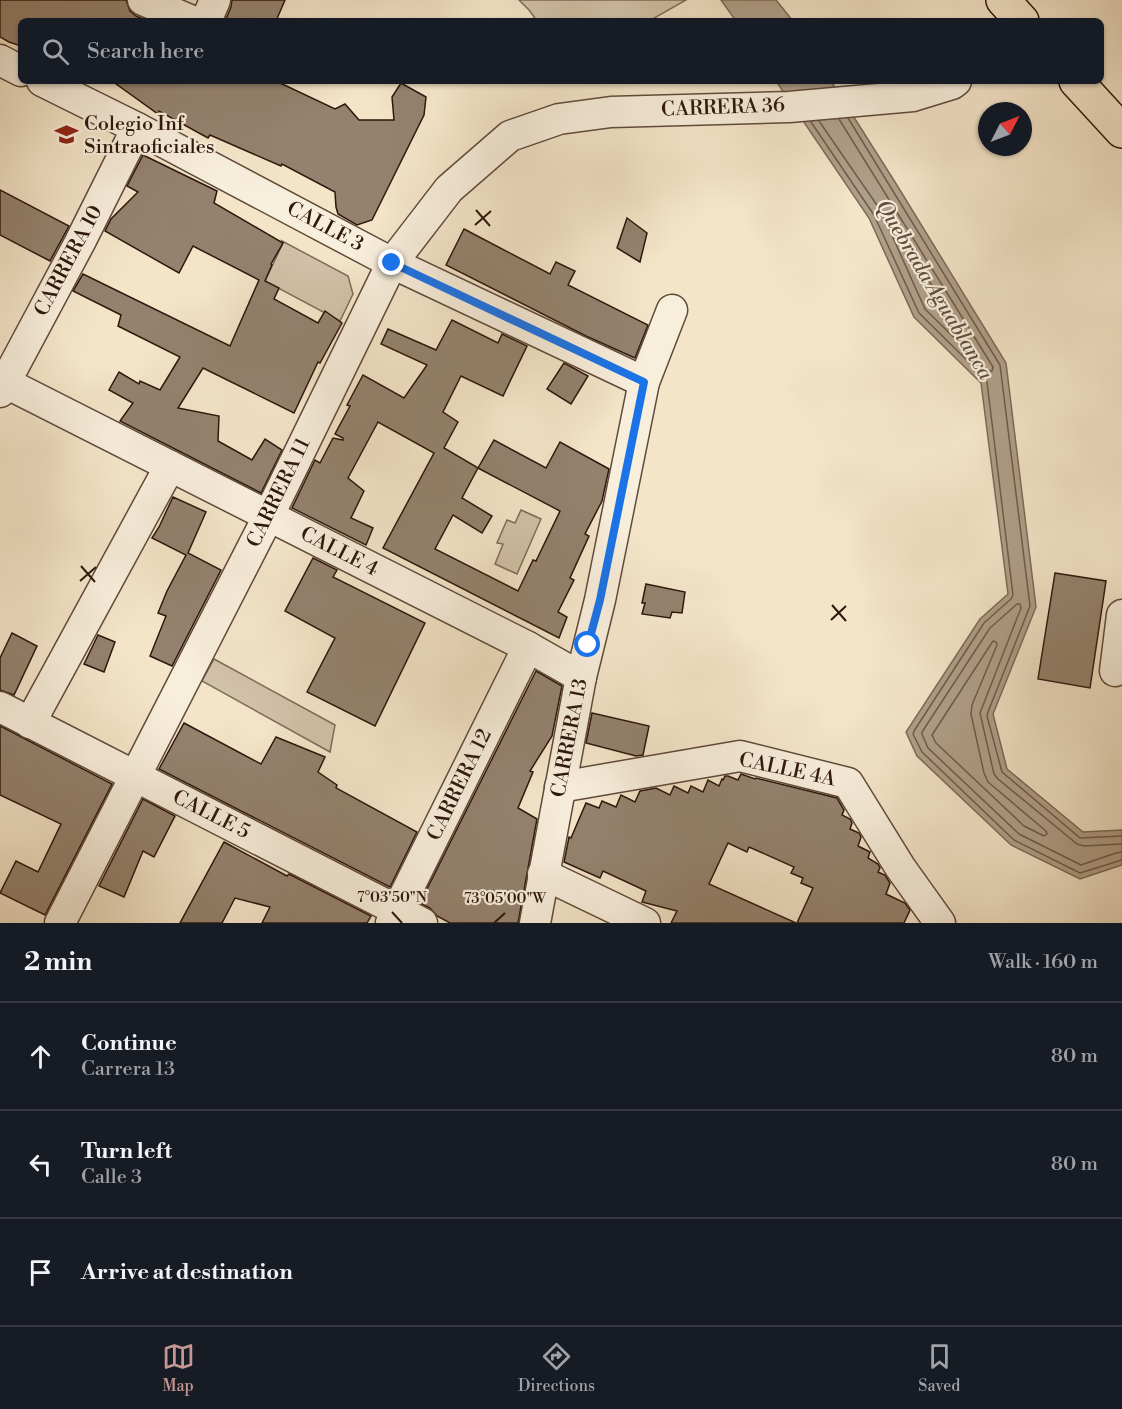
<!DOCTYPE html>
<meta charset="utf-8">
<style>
:root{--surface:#171b24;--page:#20242c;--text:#f1f3f6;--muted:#9ea1a6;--line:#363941;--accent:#c59692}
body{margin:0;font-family:"Libre Bodoni",serif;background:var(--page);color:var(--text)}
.compass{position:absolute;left:978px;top:102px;width:54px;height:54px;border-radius:50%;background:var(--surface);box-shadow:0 2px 4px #0004;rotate:48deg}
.stop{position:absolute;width:18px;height:18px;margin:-14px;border:4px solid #1a73e8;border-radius:50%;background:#fff}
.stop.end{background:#1a73e8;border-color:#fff;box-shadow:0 2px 6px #0008}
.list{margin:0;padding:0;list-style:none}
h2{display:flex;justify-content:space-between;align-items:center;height:78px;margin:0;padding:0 24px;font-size:26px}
h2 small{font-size:20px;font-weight:400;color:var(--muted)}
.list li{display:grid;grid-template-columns:39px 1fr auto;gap:18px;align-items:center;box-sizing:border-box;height:108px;padding:0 24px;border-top:2px solid var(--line)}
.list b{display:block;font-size:22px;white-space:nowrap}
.list p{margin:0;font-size:20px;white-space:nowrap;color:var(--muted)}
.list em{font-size:20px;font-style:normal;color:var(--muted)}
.icon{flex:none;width:33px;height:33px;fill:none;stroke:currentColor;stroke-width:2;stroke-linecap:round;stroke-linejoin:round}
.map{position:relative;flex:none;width:1122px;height:923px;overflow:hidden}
.search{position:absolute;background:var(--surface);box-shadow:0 2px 4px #0004;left:18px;right:18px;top:18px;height:66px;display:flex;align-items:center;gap:15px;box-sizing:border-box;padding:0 21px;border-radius:9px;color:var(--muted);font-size:22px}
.sheet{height:402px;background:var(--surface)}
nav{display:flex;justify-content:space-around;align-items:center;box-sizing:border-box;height:84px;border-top:2px solid var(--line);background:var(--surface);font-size:16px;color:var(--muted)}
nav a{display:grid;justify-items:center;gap:3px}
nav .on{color:var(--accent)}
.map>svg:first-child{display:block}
.green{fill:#d2c2a9;stroke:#806c5a;stroke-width:1.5}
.water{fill:#b09f89;stroke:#7c6957;stroke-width:1.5}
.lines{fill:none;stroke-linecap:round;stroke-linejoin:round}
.shore{stroke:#6e5b4a;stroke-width:1.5}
.building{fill:#94826e;stroke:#2d170c;stroke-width:1.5;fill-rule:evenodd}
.minor-casing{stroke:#5f4a3b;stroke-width:33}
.major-casing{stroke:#2d170c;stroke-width:36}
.minor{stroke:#f8eedc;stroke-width:30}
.major{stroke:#f4e5c9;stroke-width:33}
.route{stroke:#1a73e8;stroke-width:8}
.ticks{fill:none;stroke:#2d170c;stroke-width:2}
.labels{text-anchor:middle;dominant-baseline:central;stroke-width:4.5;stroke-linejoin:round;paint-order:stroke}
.street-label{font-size:20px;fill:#2d170c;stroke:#f8eedc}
.poi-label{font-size:20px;fill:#2d170c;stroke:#f8eedc;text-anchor:start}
.water-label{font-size:21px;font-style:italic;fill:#614d3e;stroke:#f8eedc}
.ticks-label{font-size:15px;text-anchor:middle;fill:#2d170c;stroke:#f8eedc;stroke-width:4.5;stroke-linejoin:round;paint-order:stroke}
</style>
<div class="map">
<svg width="1122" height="923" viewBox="0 0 1122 923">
<rect width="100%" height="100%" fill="#f4e5c9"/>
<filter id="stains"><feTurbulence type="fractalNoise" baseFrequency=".00333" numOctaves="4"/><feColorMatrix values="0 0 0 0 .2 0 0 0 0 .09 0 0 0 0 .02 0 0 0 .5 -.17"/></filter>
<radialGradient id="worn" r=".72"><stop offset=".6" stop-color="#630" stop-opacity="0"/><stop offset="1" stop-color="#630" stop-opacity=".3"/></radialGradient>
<g class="green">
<polygon points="519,0 686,0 649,21 537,21 529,10"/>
<polygon points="282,241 348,276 353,294 340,321 265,281 283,243"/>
<polygon points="521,510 541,519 517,574 495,564 503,544 497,543 507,520 515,523"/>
<polygon points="214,659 335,725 330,752 202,681"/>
</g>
<g class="water">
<polygon points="721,0 776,0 793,21 736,21"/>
<polygon points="776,81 831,81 895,182 1006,363 1036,607 993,714 1007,769 1083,832 1122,830 1122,865 1080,879 1011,845 917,756 906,732 980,619 1008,594 981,383 914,317 869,218"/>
</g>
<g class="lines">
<g class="shore">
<polyline points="848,118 1000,365 1030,606 988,712 987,716 1002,772 1080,838 1122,836"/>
<polyline points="819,121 881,211 925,309 988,371 992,371 993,367 839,119"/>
<polyline points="811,122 874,215 919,313 985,378 987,382 1013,595 1011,599 984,623 914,731 913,734 922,752 1014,840 1080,873 1122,860"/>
<polygon points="923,275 926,276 947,310 946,314 943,314 932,304 921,279"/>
<polygon points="993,641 996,642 997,645 972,705 971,714 984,773 988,782 1046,831 1047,834 1044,836 1024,826 936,743 932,735"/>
<polyline points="1122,844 1084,846 1077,844 998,779 994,774 980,713 1021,608 1020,604 1017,604 990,628 922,732 922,734 928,748 1019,834 1081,865 1116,853 1122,852"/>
</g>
</g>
<g class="building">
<polygon points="0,0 126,0 130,11 136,16 148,21 21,21 21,46 9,42 0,37"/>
<polygon points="232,0 285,0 276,21 225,21 231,7"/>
<polygon points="112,81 276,81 335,109 345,104 359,120 394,120 392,97 401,83 426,97 424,115 372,220 357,225 338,214 336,207 335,192 282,164 281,166 210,135 208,138 159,111 158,114"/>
<polygon points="143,155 217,191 214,203 283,243 271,264 272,265 265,281 279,288 274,299 318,323 325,311 342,323 320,363 318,362 294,413 203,368 178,408 219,416 218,441 252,460 265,439 282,450 261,493 120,421 133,403 109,390 119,372 139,384 140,381 160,390 180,357 118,326 121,315 73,291 83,274 230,346 259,280 193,246 179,273 105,231 111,219 138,192 127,186"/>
<polygon points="0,190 69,226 50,261 0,235"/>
<polygon points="627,218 647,233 640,262 617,248"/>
<polygon points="464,229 550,274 556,262 575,271 568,285 648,325 635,358 586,336 446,265"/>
<path d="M452,320l46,23 4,-9 25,12 -24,50 -42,-20 -18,36 15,10 -14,26 34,20 16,-28 52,28 14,-26 49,27 -7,32 -17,33 4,2 -19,42 4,2 -16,32 9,5 -8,21 -176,-90 51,-95 -56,-31 -30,56 16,13 -13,27 22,10 -7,17 -74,-37 23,-48 5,3 13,-25 10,2v-2l-8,-4 15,-28 -3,-1 16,-30 41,23 23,-33 -46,-21 7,-15 48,21zM478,468l82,43 -24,50 -3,-1 -15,31 -83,-42 18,-34 29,18 10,-17 -30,-18z"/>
<polygon points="564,363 588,376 571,404 547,389"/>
<polygon points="173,497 206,512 188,553 221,570 172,666 150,656 166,616 158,613 167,591 186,555 152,538 159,527"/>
<polygon points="313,558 337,570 333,577 425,623 375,726 307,692 335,638 285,611"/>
<polygon points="1055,573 1106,581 1090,688 1038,679"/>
<polygon points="646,584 685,592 682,613 672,612 670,618 642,614 645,603 642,603"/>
<polygon points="12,633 37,646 14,695 0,690 0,658"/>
<polygon points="98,635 115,642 104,672 84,664"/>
<polygon points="536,671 562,686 552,736 530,771 533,772 518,808 537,819 518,923 450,923 437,916 430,908 420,903"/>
<polygon points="592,713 649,726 643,755 636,756 586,743"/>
<polygon points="184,723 261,764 276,737 325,757 318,772 337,785 336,788 417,832 390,887 159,769"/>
<polygon points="0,726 112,784 45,915 0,893 16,861 38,872 61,824 0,795"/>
<polygon points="741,774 755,779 756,778 837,798 844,810 842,815 850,819 852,823 850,829 859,833 861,837 858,846 870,852 868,858 878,864 880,868 878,872 885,875 890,883 886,894 905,903 910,910 904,923 797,923 813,888 801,883 803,878 791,873 794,867 749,847 747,852 728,843 709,884 796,923 671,923 677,911 642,902 646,891 603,871 600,878 564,862 569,837 571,838 586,803 599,808 602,801 616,807 621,795 635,802 640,791 656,788 670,795 674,786 688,793 691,786 703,792 708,780 719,786 722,779 723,780 725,776 728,776 738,780"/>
<polygon points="143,799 175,816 154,857 143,851 124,897 99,886"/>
<polygon points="224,842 287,876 289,874 371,916 367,923 262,923 270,907 235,898 222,923 180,923"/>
</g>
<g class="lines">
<defs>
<g id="minor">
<polyline points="143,0 192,21"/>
<polyline points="206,21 215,0"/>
<polyline points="0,60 21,71"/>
<polyline points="42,81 137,128 392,263 644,382"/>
<polyline points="0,380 528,647 581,677"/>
<polyline points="0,392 80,242 137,128"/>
<polyline points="1115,671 1122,615"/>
<polyline points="0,707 422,923"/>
<polyline points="30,723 170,466"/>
<polyline points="560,787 740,756 848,783 900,867 940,923"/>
<polyline points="543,874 645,923"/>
<polyline points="60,923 268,517 392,263 449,189 510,136 559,119 611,112 789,107 913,96 952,84 956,81"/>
<polyline points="391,923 528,647"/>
<polyline points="535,923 581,677 600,600 644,382 672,310"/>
</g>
<g id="major">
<polyline points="1003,0 1022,21"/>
<polyline points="1076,81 1122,131"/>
</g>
</defs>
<use href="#minor" class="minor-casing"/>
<use href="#major" class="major-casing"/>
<use href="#minor" class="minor"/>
<use href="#major" class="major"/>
</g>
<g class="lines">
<polyline class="route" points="392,263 644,382 600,600 588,645"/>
</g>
<path class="ticks" d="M476,210l14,16M475,225l16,-14M81,566l14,16M80,581l16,-14M832,605l14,16M831,620l15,-14M392,912l10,11M494,923l11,-10"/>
<defs>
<symbol id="school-bare" viewBox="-9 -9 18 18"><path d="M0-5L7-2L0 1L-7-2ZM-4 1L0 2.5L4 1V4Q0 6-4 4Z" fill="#8f2418" stroke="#f8eedc" stroke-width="2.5" paint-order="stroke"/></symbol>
</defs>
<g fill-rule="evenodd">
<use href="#school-bare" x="50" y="118" width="33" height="33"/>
</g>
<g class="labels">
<g class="street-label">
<text transform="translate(723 108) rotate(-2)">CARRERA 36</text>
<text transform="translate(325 227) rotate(28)">CALLE 3</text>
<text transform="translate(69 261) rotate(-62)">CARRERA 10</text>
<text transform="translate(279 493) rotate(-64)">CARRERA 11</text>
<text transform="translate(339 552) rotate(27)">CALLE 4</text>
<text transform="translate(570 738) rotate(-79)">CARRERA 13</text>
<text transform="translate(787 770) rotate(12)">CALLE 4A</text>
<text transform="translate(460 785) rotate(-64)">CARRERA 12</text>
<text transform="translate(211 815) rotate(27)">CALLE 5</text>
</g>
<g class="poi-label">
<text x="84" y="124">Colegio Inf<tspan x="84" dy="23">Sintraoficiales</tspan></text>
</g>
<g class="water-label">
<text transform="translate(934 290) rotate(59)">Quebrada Aguablanca</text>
</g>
</g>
<g class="ticks-label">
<text x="392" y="902">7°03'50"N</text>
<text x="505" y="903">73°05'00"W</text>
</g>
<rect width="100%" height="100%" filter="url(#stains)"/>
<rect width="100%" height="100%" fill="url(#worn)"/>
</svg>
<svg class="compass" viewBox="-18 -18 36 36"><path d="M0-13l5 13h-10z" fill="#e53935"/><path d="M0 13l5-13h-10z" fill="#9ea1a6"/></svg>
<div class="stop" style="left:588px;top:645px"></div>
<div class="stop end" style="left:392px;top:263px"></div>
<div class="search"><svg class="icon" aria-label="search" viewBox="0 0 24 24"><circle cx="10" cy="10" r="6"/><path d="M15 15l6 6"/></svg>Search here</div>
</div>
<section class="sheet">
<h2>2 min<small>Walk · 160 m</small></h2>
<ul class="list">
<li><svg class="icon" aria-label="ahead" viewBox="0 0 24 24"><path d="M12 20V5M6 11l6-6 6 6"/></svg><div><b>Continue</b><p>Carrera 13</p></div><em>80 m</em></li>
<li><svg class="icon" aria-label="left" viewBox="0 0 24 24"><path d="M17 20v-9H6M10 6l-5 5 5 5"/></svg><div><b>Turn left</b><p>Calle 3</p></div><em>80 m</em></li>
<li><svg class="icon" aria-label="arrive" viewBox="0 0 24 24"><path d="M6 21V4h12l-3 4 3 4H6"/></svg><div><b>Arrive at destination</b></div></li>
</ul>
</section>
<nav>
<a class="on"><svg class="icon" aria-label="map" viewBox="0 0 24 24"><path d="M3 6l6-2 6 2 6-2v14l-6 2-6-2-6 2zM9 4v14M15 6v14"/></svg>Map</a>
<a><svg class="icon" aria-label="directions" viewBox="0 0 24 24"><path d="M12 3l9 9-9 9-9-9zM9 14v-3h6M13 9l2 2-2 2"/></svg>Directions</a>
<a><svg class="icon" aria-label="saved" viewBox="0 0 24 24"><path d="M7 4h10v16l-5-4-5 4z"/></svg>Saved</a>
</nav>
